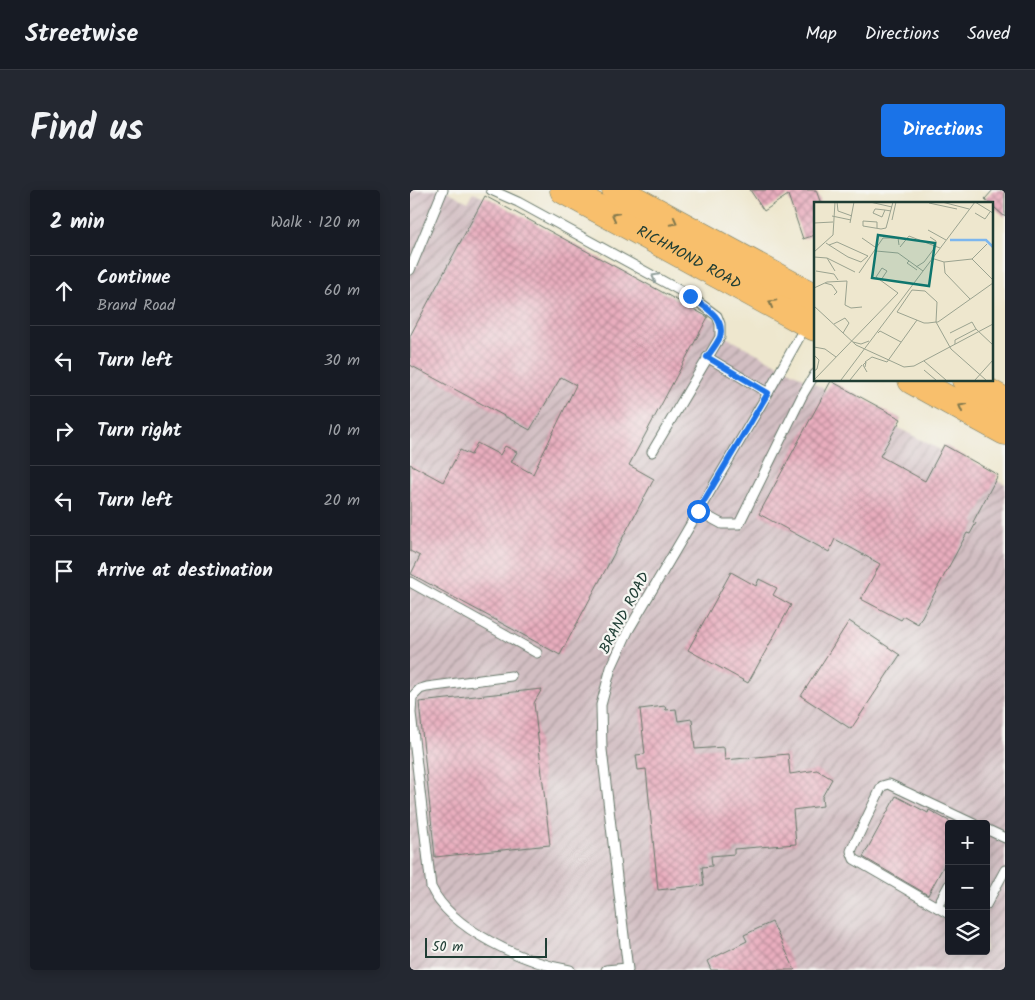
<!DOCTYPE html>
<meta charset="utf-8">
<style>
:root{--surface:#171b24;--page:#242831;--text:#f1f3f6;--muted:#9ea1a6;--line:#363941;--accent:#1a73e8}
body{margin:0;font-family:Kalam,sans-serif;background:var(--page);color:var(--text)}
.controls{position:absolute;right:15px;bottom:15px;display:grid;overflow:hidden;border-radius:5px;box-shadow:0 2px 12px #0003}
.controls button{width:45px;height:45px;display:grid;place-items:center;padding:0;border:0;border-bottom:1px solid var(--line);background:var(--surface);color:var(--text);font:25px sans-serif}
.scale{position:absolute;left:15px;bottom:12px;width:122px;box-sizing:border-box;padding-left:5px;border:2px solid #1f3d34;border-top:0;font-size:14px;line-height:18px;white-space:nowrap;color:#1f3d34;-webkit-text-stroke:4px #f6f6f2;paint-order:stroke}
.stop{position:absolute;width:15px;height:15px;margin:-11px;border:4px solid #1a73e8;border-radius:50%;background:#fff}
.stop.end{background:#1a73e8;border-color:#fff;box-shadow:0 1px 5px #0008}
.list{margin:0;padding:0;list-style:none}
h2{display:flex;justify-content:space-between;align-items:center;height:65px;margin:0;padding:0 20px;font-size:21px}
h2 small{font-size:16px;font-weight:400;color:var(--muted)}
.list li{display:grid;grid-template-columns:32px 1fr auto;gap:15px;align-items:center;box-sizing:border-box;height:70px;padding:0 20px;border-top:1px solid var(--line)}
.list b{display:block;font-size:19px;white-space:nowrap}
.list p{margin:0;font-size:16px;white-space:nowrap;color:var(--muted)}
.list em{font-size:16px;font-style:normal;color:var(--muted)}
.icon{flex:none;width:28px;height:28px;fill:none;stroke:currentColor;stroke-width:2;stroke-linecap:round;stroke-linejoin:round}
.map{position:relative;flex:none;width:595px;height:780px;overflow:hidden;border-radius:5px}
header{display:flex;align-items:center;gap:30px;box-sizing:border-box;height:70px;padding:0 25px;background:var(--surface);border-bottom:1px solid var(--line)}
header strong{font-size:24px}
nav{display:flex;gap:28px;margin-inline-start:auto;font-size:18px}
.intro{display:flex;align-items:center;justify-content:space-between;box-sizing:border-box;height:120px;padding:0 30px}
h1{margin:0;font-size:35px}
.button{padding:12px 22px;border-radius:5px;background:var(--accent);color:#fff;font-size:18px;font-weight:700}
main{display:flex;gap:30px;padding:0 30px}
aside{flex:1;background:var(--surface);border-radius:5px;box-shadow:0 2px 12px #0003}
.map>svg:first-child{display:block}
.industrial{fill:url(#industrial-furrows);fill-rule:evenodd}
.building{fill:url(#building-cross-hatch)}
.lines{fill:none;stroke-linecap:round;stroke-linejoin:round}
.service-casing{stroke:#67786a;stroke-width:11}
.trunk-casing{stroke:#67786a;stroke-width:29}
.service{stroke:#fff;stroke-width:9}
.trunk{stroke:#f8bf6c;stroke-width:28}
.oneway{stroke:#81784d}
.oneway2{stroke:#8f9e9a}
.route{stroke:#1a73e8;stroke-width:6}
.labels{text-anchor:middle;dominant-baseline:central;stroke-width:4.5;stroke-linejoin:round;paint-order:stroke}
.street-label{font-size:15px;fill:#1f3d34;stroke:#f6f6f2}
.inset-river{fill:none;stroke:#7db6ee;stroke-width:2.5}
.inset-road{fill:none;stroke:#9ba390;stroke-width:1}
.view{fill:#0f766e;fill-opacity:0.15;stroke:#0f766e;stroke-width:2.5}
.inset-edge{fill:none;stroke:#1f3d34;stroke-width:2.5}
</style>
<header>
<strong>Streetwise</strong>
<nav><a>Map</a><a>Directions</a><a>Saved</a></nav>
</header>
<div class="intro"><h1>Find us</h1><a class="button">Directions</a></div>
<main>
<aside>
<h2>2 min<small>Walk · 120 m</small></h2>
<ul class="list">
<li><svg class="icon" aria-label="ahead" viewBox="0 0 24 24"><path d="M12 20V5M6 11l6-6 6 6"/></svg><div><b>Continue</b><p>Brand Road</p></div><em>60 m</em></li>
<li><svg class="icon" aria-label="left" viewBox="0 0 24 24"><path d="M17 20v-9H6M10 6l-5 5 5 5"/></svg><div><b>Turn left</b></div><em>30 m</em></li>
<li><svg class="icon" aria-label="right" viewBox="0 0 24 24"><path d="M7 20v-9h11M14 6l5 5-5 5"/></svg><div><b>Turn right</b></div><em>10 m</em></li>
<li><svg class="icon" aria-label="left" viewBox="0 0 24 24"><path d="M17 20v-9H6M10 6l-5 5 5 5"/></svg><div><b>Turn left</b></div><em>20 m</em></li>
<li><svg class="icon" aria-label="arrive" viewBox="0 0 24 24"><path d="M6 21V4h12l-3 4 3 4H6"/></svg><div><b>Arrive at destination</b></div></li>
</ul>
</aside>
<div class="map">
<svg width="595" height="780" viewBox="0 0 595 780">
<defs>
<pattern id="industrial-furrows" width="10" height="10" patternUnits="userSpaceOnUse" patternTransform="scale(1.25)"><rect width="10" height="10" fill="#d2bec2"/><path d="M-1 1l2-2M0 10L10 0M9 11l2-2" fill="none" stroke="#aa9c9e"/></pattern>
<pattern id="building-cross-hatch" width="8" height="8" patternUnits="userSpaceOnUse" patternTransform="scale(1.25)"><rect width="8" height="8" fill="#e9adbe"/><path d="M0 0l8 8M0 8l8-8" fill="none" stroke="#bc8e9b"/></pattern>
</defs>
<rect width="100%" height="100%" fill="#f6f6f2"/>
<filter id="ink" filterUnits="userSpaceOnUse"><feTurbulence type="fractalNoise" baseFrequency=".02" numOctaves="2"/><feDisplacementMap in="SourceGraphic" scale="10" xChannelSelector="R" yChannelSelector="G"/><feConvolveMatrix kernelMatrix="1 2 1 2 8 2 1 2 1" color-interpolation-filters="sRGB"/></filter>
<filter id="wash" filterUnits="userSpaceOnUse"><feTurbulence type="fractalNoise" baseFrequency=".0096" numOctaves="4" result="noise"/><feDisplacementMap in="SourceGraphic" scale="20" xChannelSelector="R" yChannelSelector="G"/><feGaussianBlur stdDeviation="1.12" result="paint"/><feColorMatrix in="noise" values="0 0 0 0 0 0 0 0 0 0 0 0 0 0 0 0 0 1.4 0 .05"/><feComposite in="paint" operator="in"/></filter>
<g filter="url(#wash)">
<rect width="100%" height="100%" fill="#eee7ce"/>
<path class="industrial" d="M0,0h35l23,12 5,-10 253,133 -4,10 283,149v486h-595zM539,634h37v127h-37z"/>
<g id="blocks">
<g class="building">
<polygon points="340,0 406,0 411,14 405,14 405,45 393,49 378,5 354,21"/>
<polygon points="583,0 595,0 595,27 575,9"/>
<polygon points="75,6 298,127 219,275 244,289 150,465 1,384 10,366 0,361 0,274 33,292 50,260 61,265 67,253 90,265 95,256 107,262 101,272 123,284 166,195 151,187 120,240 0,175 0,146"/>
<polygon points="421,191 491,229 470,266 515,291 534,255 588,285 563,332 566,333 560,344 557,343 508,434 494,426 491,430 451,409 470,374 425,349 419,362 349,324"/>
<polygon points="321,382 346,396 349,389 367,398 363,405 381,415 338,493 278,460"/>
<polygon points="439,431 490,465 441,539 391,506"/>
<polygon points="132,499 124,513 140,655 25,667 9,512"/>
<polygon points="255,516 256,520 266,519 268,531 282,529 285,559 314,557 315,570 378,564 380,584 407,580 422,589 412,607 413,616 383,620 386,654 324,659 324,664 301,666 302,676 292,677 294,695 248,700 236,579 228,580 226,565 235,564 230,519"/>
<polygon points="486,606 518,623 519,620 539,631 539,666 518,705 453,667"/>
<polygon points="362,732 385,780 301,780 297,771 337,751 334,745"/>
</g>
</g>
</g>
<g filter="url(#ink)">
<use href="#blocks" fill-opacity="0" stroke="#67786a" stroke-width="1"/>
<g class="lines">
<defs>
<g id="service">
<polyline points="81,0 108,12 280,106 307,126 310,134 310,147 242,262"/>
<polyline points="0,80 33,0"/>
<polyline points="297,167 358,203"/>
<polyline points="288,321 312,334 329,334 393,204 405,184"/>
<polyline points="0,392 127,463"/>
<path d="M101,486l-84,11 -7,2 -8,8 -1,16 20,174c20,43 94,76 139,83"/>
<polyline points="576,639 595,648"/>
<polyline points="576,715 595,680"/>
<polyline points="527,717 539,695"/>
<polyline points="539,724 444,669 441,661 472,596 479,594 564,634"/>
<polyline points="196,780 217,778"/>
<polyline points="218,780 192,560 191,515 201,478 218,441 358,203 396,135"/>
</g>
<g id="trunk">
<path id="s1" d="M154,0l251,137"/>
<polyline points="206,0 405,108"/>
<polyline points="502,190 595,241"/>
<polyline points="556,190 595,212"/>
</g>
</defs>
<use href="#service" class="service-casing"/>
<use href="#trunk" class="trunk-casing"/>
<use href="#service" class="service"/>
<use href="#trunk" class="trunk"/>
</g>
<defs><path id="oneway-chevron" d="M-2-3.5L2.5 0L-2 3.5" fill="none" stroke-width="1.6" stroke-linecap="round" stroke-linejoin="round" transform="scale(1.25)"/></defs>
<g class="oneway">
<use href="#oneway-chevron" transform="translate(205 26) rotate(-152)"/>
<use href="#oneway-chevron" transform="translate(264 32) rotate(28)"/>
<use href="#oneway-chevron" transform="translate(362 113) rotate(-151)"/>
<use href="#oneway-chevron" transform="translate(552 217) rotate(-151)"/>
</g>
<use class="oneway2" href="#oneway-chevron" transform="translate(245 87) rotate(-151)"/>
</g>
<g class="lines" filter="url(#ink)">
<path class="route" d="M280,106c13,10 36,21 30,41 -3,7 -9,14 -13,20l61,36 -70,118"/>
</g>
<g class="labels">
<g class="street-label">
<text stroke="none"><textPath href="#s1" startOffset="142">RICHMOND ROAD</textPath></text>
<text transform="translate(215 423) rotate(-62)">BRAND ROAD</text>
</g>
</g>
<g transform="translate(404 12)">
<rect width="179" height="179" fill="#eee7ce"/>
<path class="inset-river" d="M136,38h36l7,7"/>
<path class="inset-road" d="M23,0l1,9 14,5M56,0l22,5M128,0l27,7M161,0l18,11M115,1l28,6M71,8l-3,7 -9,-4 2,-4h1l9,1 6,1M161,11l10,6 5,-7M18,14l19,4M78,18l4,-18M0,21l19,-1M36,21l4,-21M63,26v-6l-14,-1v5l18,3 5,-1 7,-26M114,28l18,10M48,36l13,9M12,41l3,2 11,7 8,5 13,5 7,-6 -31,-14 -8,3M86,45l9,-11 31,12M62,49l22,2 25,18M0,50l19,-17 2,-33M0,55l13,1 8,13M13,56l28,14M117,56l13,4 28,-3 21,21M158,57l15,-15M95,59l-2,2 10,7M130,60l1,11 25,26M102,65l8,-5 12,-16v-5l-6,-4M2,69l18,3 4,6M45,71l24,-35h15l1,7M33,79l-2,24 6,3 11,-1M11,81l7,2 5,7 -3,3M0,86l13,-6 20,-1M0,104l42,39 48,22 10,-1 79,-42M122,120l1,-20 -12,-11 -13,-1 -15,22 27,11h4l8,-1h2l55,-39M122,120l15,27 35,31M20,122l11,-6 4,5 -6,10M64,131l2,-2 21,11M136,131l22,-11 4,7M39,140l8,2 8,-3M141,142v-4l21,-11 17,16M0,145l11,2 11,8M0,153l5,5 -2,9 -3,2M110,159l22,19M51,160l7,-5 15,5 30,-42M51,165l1,-5 -3,3 4,7M110,168l12,10M0,178l84,-87 -22,-16 6,-9 5,3 -6,9M27,178l134,-178M36,178l12,-15M161,178l18,-20"/>
<path class="view" d="M64,33l57,8 -6,43 -57,-8z"/>
<rect width="179" height="179" class="inset-edge"/>
</g>
</svg>
<div class="controls">
<button>+</button>
<button>−</button>
<button><svg class="icon" aria-label="layers" viewBox="0 0 24 24"><path d="M12 4l9 5-9 5-9-5zM3 14l9 5 9-5"/></svg></button>
</div>
<div class="scale">50 m</div>
<div class="stop" style="left:288px;top:321px"></div>
<div class="stop end" style="left:280px;top:106px"></div>
</div>
</main>
